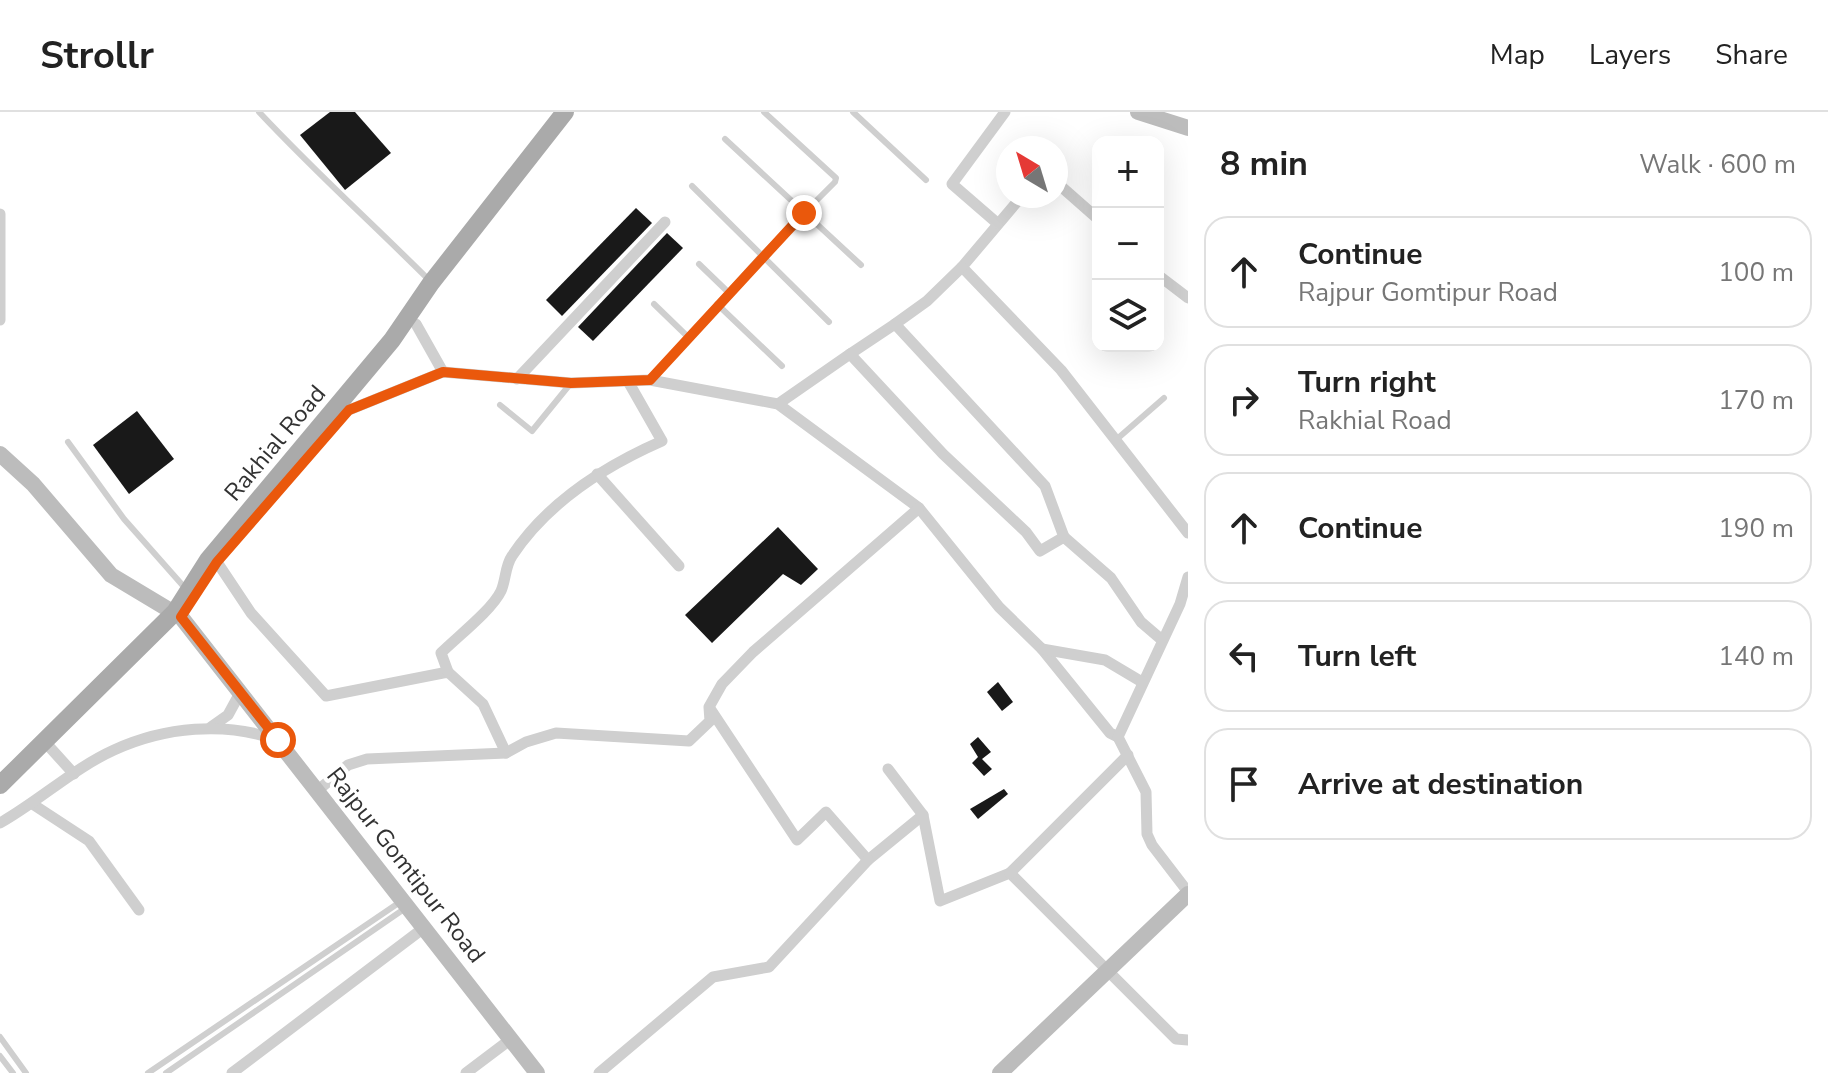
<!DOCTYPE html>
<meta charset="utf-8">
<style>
:root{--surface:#fff;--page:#f2f2f2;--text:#222;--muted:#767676;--line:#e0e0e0}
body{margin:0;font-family:"Nunito Sans",sans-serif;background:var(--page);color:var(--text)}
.controls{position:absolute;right:24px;top:24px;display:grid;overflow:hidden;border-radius:16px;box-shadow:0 8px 32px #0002}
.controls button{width:72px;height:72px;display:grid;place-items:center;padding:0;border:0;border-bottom:2px solid var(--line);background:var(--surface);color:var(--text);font:40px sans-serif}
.compass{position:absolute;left:996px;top:24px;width:72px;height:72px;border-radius:50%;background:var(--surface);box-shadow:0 8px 32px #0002;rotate:322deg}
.stop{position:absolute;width:24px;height:24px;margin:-18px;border:6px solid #ea580c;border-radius:50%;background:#fff}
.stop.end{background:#ea580c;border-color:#fff;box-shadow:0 2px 8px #0008}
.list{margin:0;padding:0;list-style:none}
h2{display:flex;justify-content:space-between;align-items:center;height:104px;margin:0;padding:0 32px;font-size:34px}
h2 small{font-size:26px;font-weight:400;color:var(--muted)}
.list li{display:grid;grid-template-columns:52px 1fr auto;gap:24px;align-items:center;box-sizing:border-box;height:112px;margin:0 16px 16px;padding:0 16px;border:2px solid var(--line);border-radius:24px}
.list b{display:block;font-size:30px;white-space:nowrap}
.list p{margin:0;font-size:26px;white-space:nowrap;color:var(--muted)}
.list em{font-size:26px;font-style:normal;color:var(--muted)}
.icon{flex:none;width:44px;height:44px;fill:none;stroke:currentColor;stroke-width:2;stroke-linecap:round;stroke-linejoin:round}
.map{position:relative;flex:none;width:1188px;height:961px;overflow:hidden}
header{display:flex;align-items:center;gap:48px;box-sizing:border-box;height:112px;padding:0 40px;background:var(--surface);border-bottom:2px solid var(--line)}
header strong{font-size:38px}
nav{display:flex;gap:44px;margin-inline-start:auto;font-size:28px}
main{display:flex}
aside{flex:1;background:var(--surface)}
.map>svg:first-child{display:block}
.building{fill:#191919}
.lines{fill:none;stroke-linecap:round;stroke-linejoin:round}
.lane{stroke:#cfcfcf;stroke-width:6}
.street{stroke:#cfcfcf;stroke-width:11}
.secondary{stroke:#bcbcbc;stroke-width:16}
.primary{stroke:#aaa;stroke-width:18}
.route{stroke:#ea580c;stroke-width:10}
.labels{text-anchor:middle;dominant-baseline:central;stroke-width:8;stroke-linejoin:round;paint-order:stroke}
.street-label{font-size:24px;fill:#323232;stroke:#fff}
</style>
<header>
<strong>Strollr</strong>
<nav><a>Map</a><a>Layers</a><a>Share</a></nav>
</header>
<main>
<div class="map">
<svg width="1188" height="961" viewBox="0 0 1188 961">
<rect width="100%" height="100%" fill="#fff"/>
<g class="building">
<polygon points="330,0 355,0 391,41 345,78 300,23"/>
<polygon points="636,96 652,111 562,204 546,188"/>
<polygon points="667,121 683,136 593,229 578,215"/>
<polygon points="137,299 174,347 129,382 93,333"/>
<polygon points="778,415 818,457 801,473 783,462 712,531 685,503"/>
<polygon points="998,570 1013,590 1002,599 987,580"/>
<polygon points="978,625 991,640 982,647 992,657 984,664 972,651 978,645 970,632"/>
<polygon points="1004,677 1008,682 978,707 970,697"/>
</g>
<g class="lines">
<g class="lane">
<path d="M259,0c55,59 114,112 171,169"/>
<polyline points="853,0 926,68"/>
<polyline points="725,27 861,153"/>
<polyline points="692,74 829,210"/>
<polyline points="699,152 728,180"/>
<polyline points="654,192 687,224"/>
<polyline points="717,192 782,254"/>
<polyline points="650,268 762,143 835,70 836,66 764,0"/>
<polyline points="500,293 532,319 571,271"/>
<polyline points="1117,327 1164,286"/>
<polyline points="68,330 124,407 185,476"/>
<polyline points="0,925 26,961"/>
<polyline points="0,944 13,961"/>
<polyline points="148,961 400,790"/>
<polyline points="166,961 407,795"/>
</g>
<g class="street">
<polyline points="1056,70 1098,107"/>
<polyline points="1022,84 962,155 1061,258 1188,421"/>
<polyline points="0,102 0,208"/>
<polyline points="997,111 952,72 1005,0"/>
<polyline points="962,155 927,189 895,212 1045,374 1064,425"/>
<polyline points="1158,163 1188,186"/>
<polyline points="416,212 443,260"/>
<polyline points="850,242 895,212"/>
<polyline points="517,267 665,110"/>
<polyline points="778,292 850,242 943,342 1026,420 1040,439 1064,425 1111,466 1141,510 1162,528"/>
<polyline points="349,298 443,260 571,271 650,268 778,292 919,396 999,495 1042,537 1110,621 1118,625"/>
<polyline points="597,362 679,454"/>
<polyline points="217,450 251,501 326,584 448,560 483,592 506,641"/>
<polyline points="1188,465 1180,492 1118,625 1146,680 1147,722 1152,733 1188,780"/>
<polyline points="1042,537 1105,548 1142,570"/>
<path d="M448,560l-7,-19c16,-16 51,-43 60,-62 5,-11 4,-25 11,-35 35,-53 93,-90 150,-115l-33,-58"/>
<polyline points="711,598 797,728 826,700 868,748 923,703"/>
<polyline points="211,615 228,603 240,581"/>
<polyline points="45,630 74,662"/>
<polyline points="888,657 923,703 940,789 1010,761 1176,927 1188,928"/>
<polyline points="317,679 348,653 367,647 506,641 526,630 556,621 689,629 710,609 709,595 722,572 753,540 919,396"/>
<polyline points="34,693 89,729 139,798"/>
<path d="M0,711c39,-22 74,-55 114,-73 50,-23 111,-29 163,-10"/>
<polyline points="1010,761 1128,643"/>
<polyline points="232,961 425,815"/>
<polyline points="466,961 511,927"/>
<polyline points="599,961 713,865 769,855 868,748"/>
</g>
<g class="secondary">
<polyline points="1138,0 1188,16"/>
<polyline points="0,342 33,372 111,463 181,505 537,961"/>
<polyline points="1000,961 1188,782"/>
</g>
<polyline class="primary" points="0,673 175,500 208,448 392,228 431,171 565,0"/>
</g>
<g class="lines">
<polyline class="route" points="278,628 181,505 217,450 349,298 443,260 571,271 650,268 804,101"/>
</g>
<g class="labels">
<g class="street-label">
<text transform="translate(275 331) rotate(-50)">Rakhial Road</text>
<text transform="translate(406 753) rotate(52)">Rajpur Gomtipur Road</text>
</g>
</g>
</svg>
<div class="controls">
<button>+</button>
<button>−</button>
<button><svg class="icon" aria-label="layers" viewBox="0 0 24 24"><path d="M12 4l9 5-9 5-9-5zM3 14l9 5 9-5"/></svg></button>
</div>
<svg class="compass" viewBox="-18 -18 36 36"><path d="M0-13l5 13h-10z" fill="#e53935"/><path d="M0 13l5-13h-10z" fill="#767676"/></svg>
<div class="stop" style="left:278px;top:628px"></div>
<div class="stop end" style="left:804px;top:101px"></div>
</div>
<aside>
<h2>8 min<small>Walk · 600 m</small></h2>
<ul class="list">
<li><svg class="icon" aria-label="ahead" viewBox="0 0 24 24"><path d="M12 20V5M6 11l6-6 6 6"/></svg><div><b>Continue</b><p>Rajpur Gomtipur Road</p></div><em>100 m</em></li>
<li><svg class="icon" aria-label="right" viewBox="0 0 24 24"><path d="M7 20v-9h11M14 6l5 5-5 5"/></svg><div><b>Turn right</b><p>Rakhial Road</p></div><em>170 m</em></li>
<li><svg class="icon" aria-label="ahead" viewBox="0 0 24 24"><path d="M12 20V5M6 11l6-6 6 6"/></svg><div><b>Continue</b></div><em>190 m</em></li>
<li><svg class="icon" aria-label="left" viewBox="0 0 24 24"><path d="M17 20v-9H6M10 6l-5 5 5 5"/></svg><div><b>Turn left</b></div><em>140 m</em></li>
<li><svg class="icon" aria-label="arrive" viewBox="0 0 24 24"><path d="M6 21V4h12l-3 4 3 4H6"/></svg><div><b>Arrive at destination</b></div></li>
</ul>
</aside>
</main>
